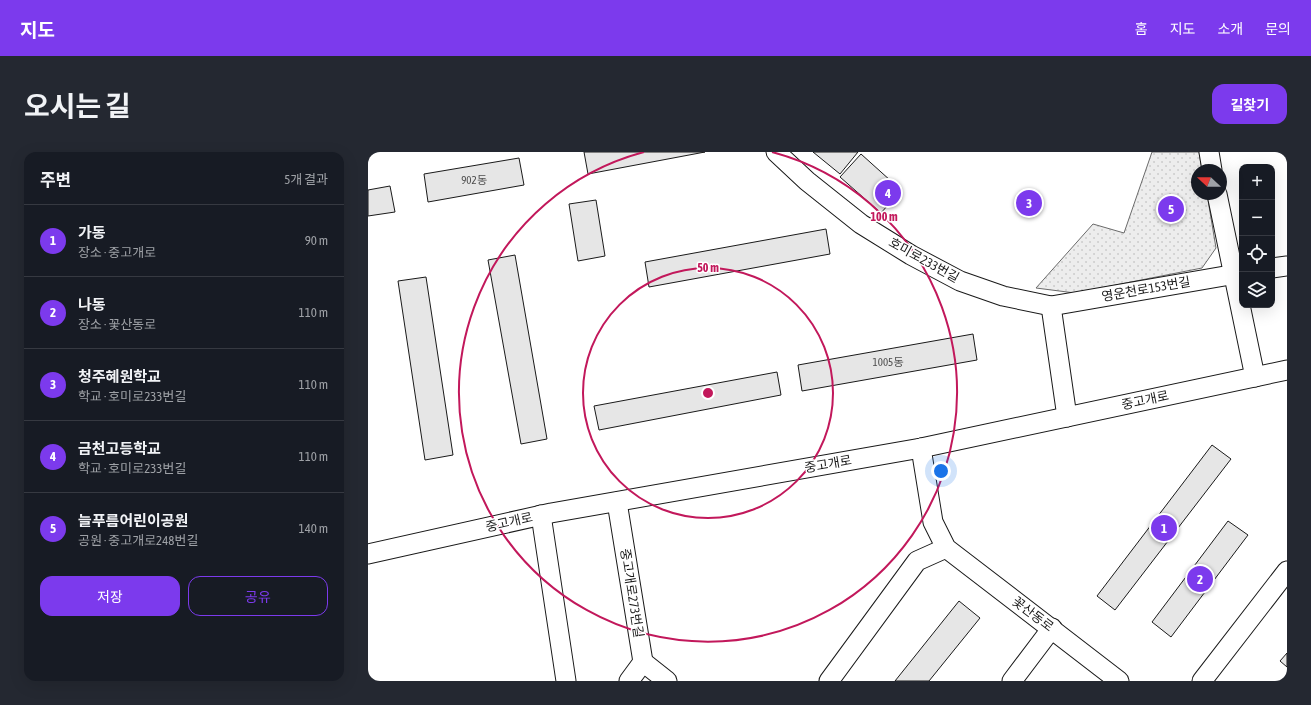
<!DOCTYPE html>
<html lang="ko">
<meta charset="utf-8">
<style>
:root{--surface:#171b24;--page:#242831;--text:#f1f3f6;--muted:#9ea1a6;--line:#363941;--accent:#7c3aed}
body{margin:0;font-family:"Asap Condensed","Noto Sans KR",sans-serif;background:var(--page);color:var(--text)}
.controls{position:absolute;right:12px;top:12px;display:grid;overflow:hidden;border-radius:8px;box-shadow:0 4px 16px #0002}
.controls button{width:36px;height:36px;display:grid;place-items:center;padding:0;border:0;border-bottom:1px solid var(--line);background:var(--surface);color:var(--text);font:20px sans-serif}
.compass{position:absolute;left:823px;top:12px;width:36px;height:36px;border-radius:50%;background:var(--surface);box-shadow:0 4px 16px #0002;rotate:292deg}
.you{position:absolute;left:573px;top:319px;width:14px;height:14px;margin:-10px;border:3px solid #fff;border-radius:50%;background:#1a73e8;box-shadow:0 0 0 6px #1a73e833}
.badge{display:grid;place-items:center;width:26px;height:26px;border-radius:50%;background:var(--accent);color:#fff;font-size:13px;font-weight:700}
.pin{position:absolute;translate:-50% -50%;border:2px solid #fff;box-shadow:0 1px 4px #0006}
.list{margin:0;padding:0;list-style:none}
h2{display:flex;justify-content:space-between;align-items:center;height:52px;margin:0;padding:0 16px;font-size:17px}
h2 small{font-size:13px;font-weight:400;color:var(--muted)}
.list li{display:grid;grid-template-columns:26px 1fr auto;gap:12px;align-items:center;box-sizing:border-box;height:72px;padding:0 16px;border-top:1px solid var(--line)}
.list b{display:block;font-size:15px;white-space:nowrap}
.list p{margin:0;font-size:13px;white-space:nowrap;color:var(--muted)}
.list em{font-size:13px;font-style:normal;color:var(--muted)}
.actions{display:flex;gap:8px;padding:12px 16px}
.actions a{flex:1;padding:9px 0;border:1px solid var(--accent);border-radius:12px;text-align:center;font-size:14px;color:var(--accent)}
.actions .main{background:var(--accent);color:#fff}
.icon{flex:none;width:22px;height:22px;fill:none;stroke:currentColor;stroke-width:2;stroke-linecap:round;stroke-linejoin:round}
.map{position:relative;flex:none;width:919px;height:529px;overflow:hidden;border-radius:12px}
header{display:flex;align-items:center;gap:24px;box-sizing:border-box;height:56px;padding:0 20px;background:var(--accent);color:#fff}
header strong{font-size:19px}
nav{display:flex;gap:22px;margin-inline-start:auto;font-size:14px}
.intro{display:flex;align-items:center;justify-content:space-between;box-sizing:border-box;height:96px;padding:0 24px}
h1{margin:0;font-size:28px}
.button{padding:10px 18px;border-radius:12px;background:var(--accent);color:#fff;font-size:14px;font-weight:700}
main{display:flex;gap:24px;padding:0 24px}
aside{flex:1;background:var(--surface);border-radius:12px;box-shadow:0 4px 16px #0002}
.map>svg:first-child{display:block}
.park{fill:url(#park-dots);stroke:#6a6a6a}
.building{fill:#e6e6e6;stroke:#1a1a1a}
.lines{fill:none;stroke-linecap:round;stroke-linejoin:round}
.minor-casing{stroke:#1a1a1a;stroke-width:21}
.minor{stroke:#fff;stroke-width:19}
.ring{fill:none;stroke:#c2185b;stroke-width:2}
.labels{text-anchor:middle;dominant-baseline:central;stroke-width:3;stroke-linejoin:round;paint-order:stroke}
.number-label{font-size:11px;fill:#4d4d4d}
.street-label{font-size:13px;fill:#1a1a1a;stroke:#fff}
.centre{fill:#c2185b;stroke:#fff;stroke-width:2}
.ring-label{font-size:12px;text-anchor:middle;font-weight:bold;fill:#c2185b;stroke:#fff;stroke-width:3;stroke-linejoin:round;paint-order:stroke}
</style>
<header>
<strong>지도</strong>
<nav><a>홈</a><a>지도</a><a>소개</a><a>문의</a></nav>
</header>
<div class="intro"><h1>오시는 길</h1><a class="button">길찾기</a></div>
<main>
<aside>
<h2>주변<small>5개 결과</small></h2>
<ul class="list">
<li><span class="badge">1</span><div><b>가동</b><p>장소 · 중고개로</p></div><em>90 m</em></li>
<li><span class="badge">2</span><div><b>나동</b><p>장소 · 꽃산동로</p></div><em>110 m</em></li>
<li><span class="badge">3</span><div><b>청주혜원학교</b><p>학교 · 호미로233번길</p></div><em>110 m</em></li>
<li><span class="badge">4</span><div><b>금천고등학교</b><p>학교 · 호미로233번길</p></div><em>110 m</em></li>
<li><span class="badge">5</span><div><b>늘푸름어린이공원</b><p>공원 · 중고개로248번길</p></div><em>140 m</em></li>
</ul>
<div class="actions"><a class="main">저장</a><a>공유</a></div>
</aside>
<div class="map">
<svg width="919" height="529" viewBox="0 0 919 529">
<defs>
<pattern id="park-dots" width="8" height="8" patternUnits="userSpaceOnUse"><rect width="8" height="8" fill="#ededed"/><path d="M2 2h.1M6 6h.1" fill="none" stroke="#cbcbcb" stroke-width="1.8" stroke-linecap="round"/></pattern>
</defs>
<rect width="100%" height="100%" fill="#fff"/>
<polygon class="park" points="784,0 831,0 834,18 829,18 829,42 839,42 848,96 834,116 707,141 668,136 725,72 756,81"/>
<g class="building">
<polygon points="216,0 337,0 220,22"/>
<polygon points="445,0 490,0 472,22"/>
<polygon points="493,2 533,38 513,61 472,25"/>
<polygon points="151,6 156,33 60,50 56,22"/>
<polygon points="22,34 27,60 0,64 0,38"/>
<polygon points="228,48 237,104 210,109 201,52"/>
<polygon points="458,77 462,102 281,135 277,110"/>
<polygon points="147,103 179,287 153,292 120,108"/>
<polygon points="58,125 85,303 57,308 30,129"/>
<polygon points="605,182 609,208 434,239 430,213"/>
<polygon points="409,220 413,243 231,278 226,254"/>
<polygon points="844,293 863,307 747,458 729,444"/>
<polygon points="860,369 880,383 803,485 784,470"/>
<polygon points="591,449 612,466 561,529 527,529"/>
<polygon points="919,501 919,515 912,509"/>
</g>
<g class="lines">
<defs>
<g id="minor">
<polyline points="408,0 439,29 493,72 543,103 592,129 635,144 683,154 874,121"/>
<polyline points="841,0 844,18"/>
<polyline points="849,42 887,225"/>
<polyline points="904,116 919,114"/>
<polyline points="683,154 699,265"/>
<polyline points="553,296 565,370 578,396 751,529"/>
<polyline points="249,350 275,510 261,529"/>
<polyline points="173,363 198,529"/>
<polyline points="0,402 183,361 553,296 919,218"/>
<polyline points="275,510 299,529"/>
<polyline points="461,529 549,409 578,396"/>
<polyline points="644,529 684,476"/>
<polyline points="834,529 919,419"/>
</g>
</defs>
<use href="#minor" class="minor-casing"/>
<use href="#minor" class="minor"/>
</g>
<g class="ring">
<circle cx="340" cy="241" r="125"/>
<path d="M404 0A249 249 0 1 1 276 0"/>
</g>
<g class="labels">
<g class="number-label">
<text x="106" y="28">902동</text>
<text x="520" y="210">1005동</text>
</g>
<g class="street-label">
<text transform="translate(556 108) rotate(29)">호미로233번길</text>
<text transform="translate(778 137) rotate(-10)">영운천로153번길</text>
<text transform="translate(777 248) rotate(-12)">중고개로</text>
<text transform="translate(460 312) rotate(-10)">중고개로</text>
<text transform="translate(141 370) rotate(-13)">중고개로</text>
<text transform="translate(264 441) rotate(81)">중고개로273번길</text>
<text transform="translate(665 462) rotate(37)">꽃산동로</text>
</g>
</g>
<circle cx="340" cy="241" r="6" class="centre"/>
<g class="ring-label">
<text x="516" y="69">100 m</text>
<text x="340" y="120">50 m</text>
</g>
</svg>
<div class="controls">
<button>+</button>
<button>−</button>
<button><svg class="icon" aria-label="locate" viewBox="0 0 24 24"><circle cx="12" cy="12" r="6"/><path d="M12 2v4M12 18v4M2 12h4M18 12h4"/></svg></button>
<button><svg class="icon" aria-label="layers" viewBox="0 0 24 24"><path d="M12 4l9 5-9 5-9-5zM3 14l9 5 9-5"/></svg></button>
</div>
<svg class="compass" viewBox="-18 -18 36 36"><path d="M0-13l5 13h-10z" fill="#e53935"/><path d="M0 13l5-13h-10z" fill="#9ea1a6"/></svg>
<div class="you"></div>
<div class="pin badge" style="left:796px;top:376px">1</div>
<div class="pin badge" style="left:832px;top:427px">2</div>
<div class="pin badge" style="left:661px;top:51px">3</div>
<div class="pin badge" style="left:520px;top:41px">4</div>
<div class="pin badge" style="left:803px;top:57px">5</div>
</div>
</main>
